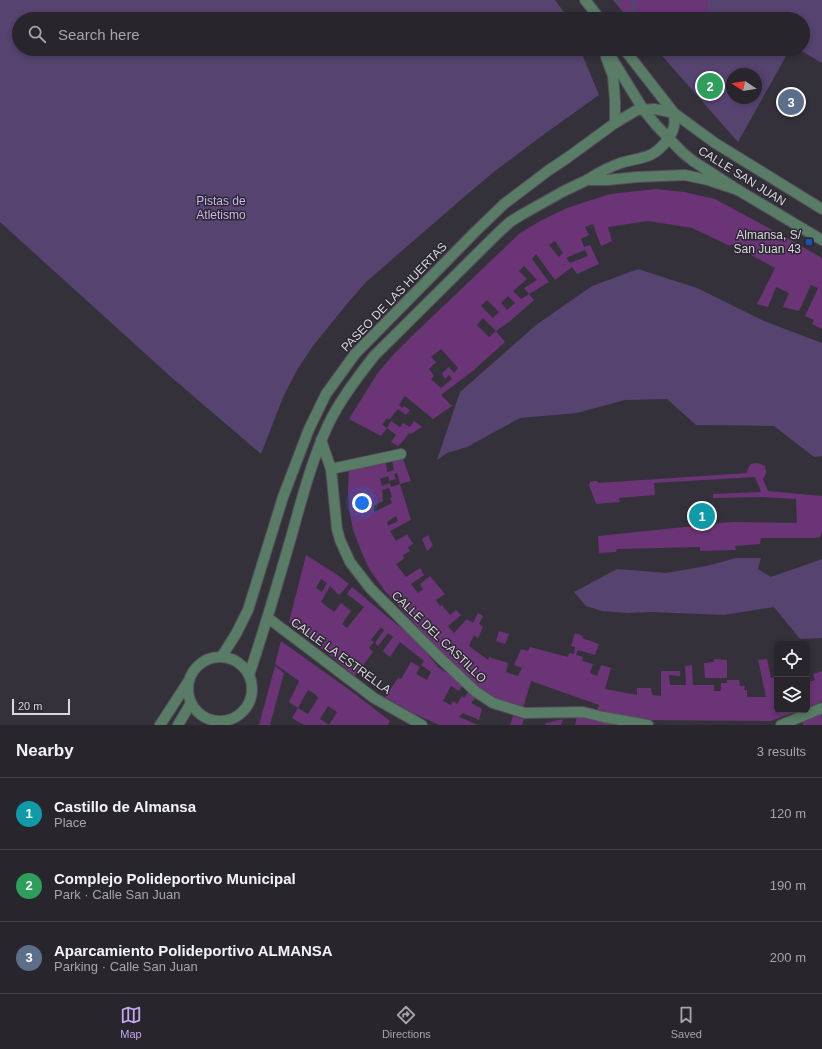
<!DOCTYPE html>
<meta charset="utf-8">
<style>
:root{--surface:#28252c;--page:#302d34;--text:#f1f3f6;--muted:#a5a5a9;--line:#444248;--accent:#c4a7f1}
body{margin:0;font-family:Helvetica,sans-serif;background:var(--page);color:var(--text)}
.controls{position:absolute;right:12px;bottom:12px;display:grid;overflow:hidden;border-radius:6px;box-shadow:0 2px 6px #0003}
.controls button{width:36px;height:36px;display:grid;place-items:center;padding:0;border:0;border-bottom:1px solid var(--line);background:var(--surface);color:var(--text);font:20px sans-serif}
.compass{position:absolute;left:726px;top:68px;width:36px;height:36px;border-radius:50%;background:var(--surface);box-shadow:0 2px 6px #0003;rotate:282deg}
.scale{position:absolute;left:12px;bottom:10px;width:58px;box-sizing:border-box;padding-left:4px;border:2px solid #dad7de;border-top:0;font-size:11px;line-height:14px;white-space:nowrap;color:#dad7de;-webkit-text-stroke:3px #2b2731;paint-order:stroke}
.you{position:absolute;left:362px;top:503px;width:14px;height:14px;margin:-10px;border:3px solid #fff;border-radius:50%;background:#1a73e8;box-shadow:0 0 0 6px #1a73e833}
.badge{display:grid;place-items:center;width:26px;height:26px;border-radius:50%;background:var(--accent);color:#fff;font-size:13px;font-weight:700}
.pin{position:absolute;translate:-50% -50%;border:2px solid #fff;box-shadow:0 1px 4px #0006}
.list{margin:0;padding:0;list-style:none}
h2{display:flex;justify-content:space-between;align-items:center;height:52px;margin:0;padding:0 16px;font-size:17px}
h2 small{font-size:13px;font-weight:400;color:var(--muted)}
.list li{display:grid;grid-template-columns:26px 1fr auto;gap:12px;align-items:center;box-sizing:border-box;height:72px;padding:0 16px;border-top:1px solid var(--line)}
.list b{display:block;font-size:15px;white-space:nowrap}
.list p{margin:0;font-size:13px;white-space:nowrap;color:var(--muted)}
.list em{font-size:13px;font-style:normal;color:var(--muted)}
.icon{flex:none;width:22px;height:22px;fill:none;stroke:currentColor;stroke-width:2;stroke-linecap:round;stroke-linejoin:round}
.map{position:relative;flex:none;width:822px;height:725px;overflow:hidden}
.search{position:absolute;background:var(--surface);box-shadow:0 2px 6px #0003;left:12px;right:12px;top:12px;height:44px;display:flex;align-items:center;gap:10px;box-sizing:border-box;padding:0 14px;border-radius:22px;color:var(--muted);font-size:15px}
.sheet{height:268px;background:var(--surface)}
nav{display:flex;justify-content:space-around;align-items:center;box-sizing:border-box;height:56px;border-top:1px solid var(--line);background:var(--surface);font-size:11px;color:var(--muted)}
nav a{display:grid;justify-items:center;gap:2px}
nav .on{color:var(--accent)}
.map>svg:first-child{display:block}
.green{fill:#56436f;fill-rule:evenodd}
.building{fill:#6a3476;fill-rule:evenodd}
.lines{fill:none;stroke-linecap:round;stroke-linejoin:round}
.minor-casing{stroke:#534f58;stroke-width:12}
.minor{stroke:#587c65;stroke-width:10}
.transit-dot{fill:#1a4fb4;stroke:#2b2731;stroke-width:1.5}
.labels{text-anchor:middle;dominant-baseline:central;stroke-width:3;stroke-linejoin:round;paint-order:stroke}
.street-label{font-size:12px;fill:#dad7de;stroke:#2b2731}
.park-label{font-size:12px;fill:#cdb4f2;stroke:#2b2731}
.poi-label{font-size:12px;fill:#dad7de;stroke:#2b2731;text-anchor:end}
</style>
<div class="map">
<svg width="822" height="725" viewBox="0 0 822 725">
<rect width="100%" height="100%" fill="#35313b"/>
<g class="green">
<polygon points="0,0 555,0 566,15 568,19 19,19 19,49 580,49 599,95 543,135 495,171 464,197 366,282 346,305 313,346 297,370 284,395 261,454 171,377 0,222"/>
<polygon points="613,0 822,0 822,63 798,49 803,49 803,19 629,19"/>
<path d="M656,49h134l-52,93zM732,74h24v24h-24z"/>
<polygon points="638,269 697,288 764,321 822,343 822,456 814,457 774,426 696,425 667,399 625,400 577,413 520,418 467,447 447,453 437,460 460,392 536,325 592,286"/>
<polygon points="736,558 761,558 758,569 771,577 822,559 822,638 800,639 774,607 724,615 651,612 628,613 602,611 586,606 574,592 617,569 666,573 706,566"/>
</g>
<g class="building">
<polygon points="622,0 632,0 630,12 623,12 620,8"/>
<polygon points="637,0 708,0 707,19 676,19 676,18 636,13"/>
<path d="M656,189l28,3 31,7 74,40 33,19v71l-10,-5 2,-4 -9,-4 13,-28 -7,-3 -12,26 -16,-4 6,-14 -13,-6 -8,20 -11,-3 18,-36 -44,-24 -1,2 -38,-18 -44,-7 -40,6 4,14 -11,5 -8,-22 -8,3 4,8 -8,4 3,8 6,-2 9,19 -22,10 -5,-7 -17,13 -19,-26 -4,5 17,23 -20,12 -5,-6 13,-8 -13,-14 -5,5 8,8 -14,12 8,8 8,-5 5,6 -25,22 -13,9 -13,-13 -6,7 12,12 7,-6 9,11 -31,28 -33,25 11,11 -19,13 -28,-23 -6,9 3,3 2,-2 6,4 -4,5 -8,-6 -9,11 -2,-2 -5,7 5,3 -6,8 -32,-17 28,-45 16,-19 18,-18 109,-104 22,-13 25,-12 15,-5 28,-9zM555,241l8,12 -4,4 -10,-12zM585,250l3,6 -18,7 -4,-5zM508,296l7,7 -8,7 -6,-7zM487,300l12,12 -6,6 -12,-12zM441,349l17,19 -4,5 -5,-6 -7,6 3,6 4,-4 3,4 -11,9 -10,-9 3,-3 -5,-7 7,-7 -5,-5z"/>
<polygon points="391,421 400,427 403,423 410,427 414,421 422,427 411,434 409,433 404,440 398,446 391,442 396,435 387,428"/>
<path d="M403,459l8,22 -11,3 11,36 -21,11 6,10 11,-7 6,10 -5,3 2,4 -7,4 1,4 -8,5 10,13 14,-9 4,7 -13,9 7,9 5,-4 -3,-5 10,-8 15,18 -9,6 4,6 2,-1 8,10 6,-5 5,5 -13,11 6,7 13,-14 6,4 5,-10 5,3 -4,8 4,3 -5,11 -4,-3 -5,11 19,14 1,-3 19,6 -2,9 12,4 4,-8 -8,-3 7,-16 7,2 2,-4 38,10 1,-4 5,1 1,-7 -4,-1 4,-13 8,3 -1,2 17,6 -4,11 -17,-5 -2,5 7,2 -1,4 11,3 -3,9 7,3 4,-11 10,3 -6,21 32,6v-7h14l1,7 9,1v-25h19v5l-11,-1 1,10h16l-1,-19 7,-1 1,20h21v6h7v-8h6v-3h12l1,6h5l-1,4h3v7h19l-8,-37 9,-1 4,19 6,-1v33h24l-30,11 -135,-1 -39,-9 2,-6 -68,-24 -8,27 -25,-9 -21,-12 -43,-42 -49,-54 -15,-21 -6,-12 -11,-28 -4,-21 -1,-19 1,-20 37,-8 1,10 7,-2 -2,-9zM397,473l3,11 -9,3 -1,-4 -8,3 -2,-7 8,-3 1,5 7,-2 -2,-5zM389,488l3,9 -2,1 2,5 -18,9v-6l9,-5 -1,-11zM396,516l2,5 -10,5 -1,-4z"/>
<polygon points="756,463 761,464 765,466 766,471 766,474 763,479 768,491 822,496 822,532 820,537 814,538 761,538 760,544 735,546 736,550 700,551 700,547 617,549 616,552 599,553 598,536 732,522 797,523 796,499 763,497 713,498 713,494 761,492 755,477 654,483 655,495 619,498 620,502 596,504 589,485 590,482 594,481 597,481 598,483 747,473 748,468 751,464"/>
<polygon points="428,535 433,546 427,551 422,539"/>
<path d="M306,555l30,19 13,10 -10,11 -9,-9 -9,16 13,10 7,-9 10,8 -9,13 5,4 17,-21 -17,-13 5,-7 43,36 26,20 7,12 11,13 17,10 7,7 -4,6 -8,-5 -8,15 8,4 2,-4 4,3 5,-8 2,2 5,-7 6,8 -4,4 11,6 -3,11 -16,-7 -4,4 19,8h-39l-28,-13 -26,-15 13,-19 3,1 10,-17 9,5 -4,7 11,6 4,-8 -10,-7 3,-4 -24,-19 -10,15 -7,-6 10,-14 -5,-4 -10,13 -3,-3 9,-13 -3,-3 -10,13 3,2 -5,6 4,4 -18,24 -66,-54zM321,579l6,4 -5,9 -6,-4z"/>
<polygon points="499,631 509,634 505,644 496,641"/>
<path d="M281,641l70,50 39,30 -2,4h-84l-12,-7 6,-10 10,6 10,-16 -3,-4 -7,-4 -10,18 -9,-6 10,-21 -24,-17zM328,706l9,6 -8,13 -9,-6z"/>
<polygon points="714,659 727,660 727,678 705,678 704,663 714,662"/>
<polygon points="275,666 284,673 270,725 259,725"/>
<polygon points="822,671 822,701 807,708 807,678 809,682 815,680 813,674"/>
<polygon points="821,714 822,718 822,725 803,725 802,722"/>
<polygon points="513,716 524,719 522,725 510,725"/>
<polygon points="577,716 621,725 575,725"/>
<polygon points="563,719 561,725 545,725 546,723"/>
</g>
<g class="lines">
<defs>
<g id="minor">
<polyline points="585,0 600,19"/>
<polyline points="606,49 643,109 656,125 682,152 693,161 738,190 822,240"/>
<polyline points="624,49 674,113 715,143 822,209"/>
<polyline points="606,57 613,76 615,101 615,123"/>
<path d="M587,180c11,-7 22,-13 34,-17 9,-3 18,-4 27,-7 11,-4 24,-19 26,-30 1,-4 0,-9 0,-13"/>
<polyline points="321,440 331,469 337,529 340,540 350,562 370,588 440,658 476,692 493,703 525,713 583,712 603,717 648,725"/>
<polyline points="331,469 401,454"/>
<polyline points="268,618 374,698 422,725"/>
<polyline points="222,656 236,634 248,610 283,497 309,429 326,394 355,354 476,231 504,204 549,170 567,158 615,123 637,110 655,109 674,113"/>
<circle cx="220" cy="689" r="32"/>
<path d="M249,675c15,-45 28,-89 41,-134 11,-39 21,-79 38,-116 12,-25 29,-47 46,-69l124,-123 12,-11 11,-7 43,-24 23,-11h20l30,-3 48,-2 23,5 30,10"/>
<polyline points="160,725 188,682"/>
<polyline points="178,725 191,703"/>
<polyline points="781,725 822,708"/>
</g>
</defs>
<use href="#minor" class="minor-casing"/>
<use href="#minor" class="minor"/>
</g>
<rect class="transit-dot" x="805" y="238" width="8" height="8" rx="2"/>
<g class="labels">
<g class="street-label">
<text transform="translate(742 176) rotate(32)">CALLE SAN JUAN</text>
<text transform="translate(394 297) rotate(-46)">PASEO DE LAS HUERTAS</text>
<text transform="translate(439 637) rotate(44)">CALLE DEL CASTILLO</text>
<text transform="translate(341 656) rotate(36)">CALLE LA ESTRELLA</text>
</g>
<g class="park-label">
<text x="221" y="201">Pistas de<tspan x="221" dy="14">Atletismo</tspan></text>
</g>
<g class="poi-label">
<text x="801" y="235">Almansa, S/<tspan x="801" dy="14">San Juan 43</tspan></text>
</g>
</g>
</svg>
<div class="controls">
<button><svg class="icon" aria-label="locate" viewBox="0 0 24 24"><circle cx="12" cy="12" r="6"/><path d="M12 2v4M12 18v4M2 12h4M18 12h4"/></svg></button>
<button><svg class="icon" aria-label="layers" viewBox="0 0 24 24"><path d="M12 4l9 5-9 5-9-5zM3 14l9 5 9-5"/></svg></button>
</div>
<svg class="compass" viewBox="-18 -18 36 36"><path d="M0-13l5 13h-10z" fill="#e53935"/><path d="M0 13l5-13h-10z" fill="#a5a5a9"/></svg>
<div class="scale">20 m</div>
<div class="you"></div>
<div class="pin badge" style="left:702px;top:516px;background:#0f9aa8">1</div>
<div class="pin badge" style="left:710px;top:86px;background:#2e9e5b">2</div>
<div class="pin badge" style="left:791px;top:102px;background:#5c6f8a">3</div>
<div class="search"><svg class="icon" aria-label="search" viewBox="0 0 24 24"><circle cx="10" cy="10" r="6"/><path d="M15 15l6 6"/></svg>Search here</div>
</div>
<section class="sheet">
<h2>Nearby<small>3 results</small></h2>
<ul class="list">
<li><span class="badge" style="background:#0f9aa8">1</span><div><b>Castillo de Almansa</b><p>Place</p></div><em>120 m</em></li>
<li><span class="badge" style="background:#2e9e5b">2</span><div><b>Complejo Polideportivo Municipal</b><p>Park · Calle San Juan</p></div><em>190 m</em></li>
<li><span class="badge" style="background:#5c6f8a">3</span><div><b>Aparcamiento Polideportivo ALMANSA</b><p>Parking · Calle San Juan</p></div><em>200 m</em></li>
</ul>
</section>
<nav>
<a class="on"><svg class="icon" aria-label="map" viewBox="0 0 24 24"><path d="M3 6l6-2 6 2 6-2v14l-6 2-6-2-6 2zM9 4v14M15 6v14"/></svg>Map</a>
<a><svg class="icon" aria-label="directions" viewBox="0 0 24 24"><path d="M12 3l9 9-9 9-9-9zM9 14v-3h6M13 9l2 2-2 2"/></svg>Directions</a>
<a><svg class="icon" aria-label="saved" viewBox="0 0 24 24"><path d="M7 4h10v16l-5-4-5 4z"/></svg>Saved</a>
</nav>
